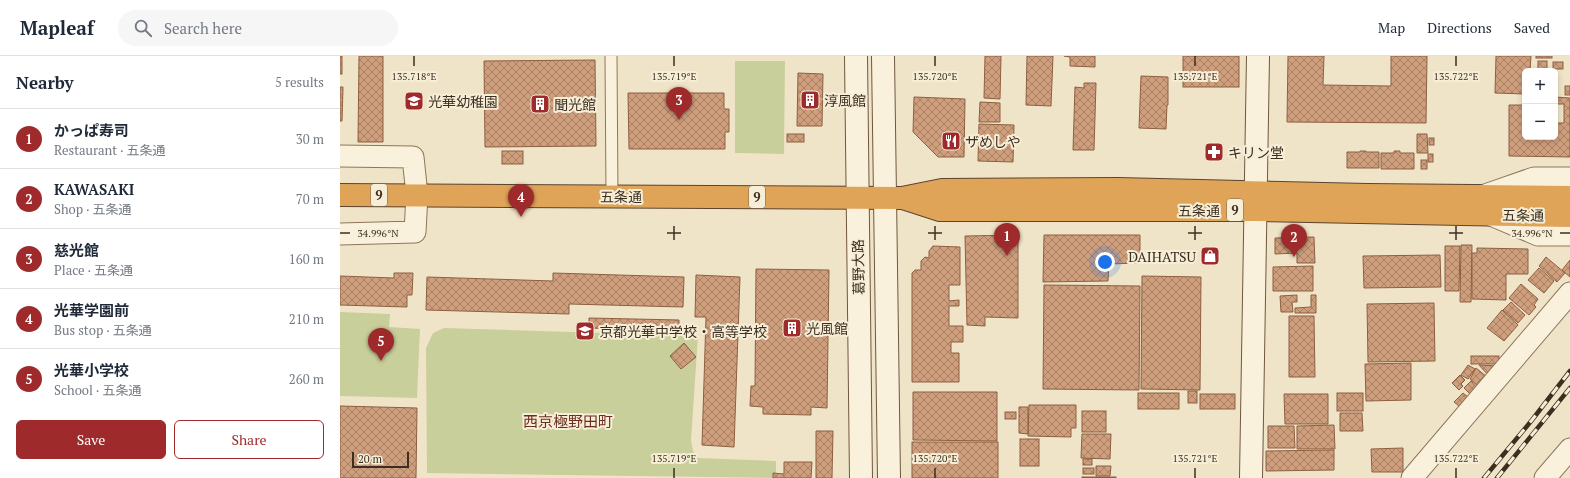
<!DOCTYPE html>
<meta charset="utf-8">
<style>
:root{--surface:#fff;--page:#f6f6f7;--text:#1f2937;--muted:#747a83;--line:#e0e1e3;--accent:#9e2a2b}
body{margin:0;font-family:"PT Serif","Noto Sans JP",serif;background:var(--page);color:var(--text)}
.controls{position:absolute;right:12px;top:12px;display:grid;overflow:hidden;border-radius:6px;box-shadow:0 2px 6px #0003}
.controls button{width:36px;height:36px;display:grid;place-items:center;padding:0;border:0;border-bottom:1px solid var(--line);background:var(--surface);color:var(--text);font:20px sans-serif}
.scale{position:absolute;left:12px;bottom:10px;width:57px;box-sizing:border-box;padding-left:4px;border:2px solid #3d2e20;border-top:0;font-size:11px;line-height:14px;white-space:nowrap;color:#3d2e20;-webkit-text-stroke:3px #f7eed8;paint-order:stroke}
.you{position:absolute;left:765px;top:206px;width:14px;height:14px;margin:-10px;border:3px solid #fff;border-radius:50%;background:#1a73e8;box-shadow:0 0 0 6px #1a73e833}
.badge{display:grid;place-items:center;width:26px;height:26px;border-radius:50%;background:var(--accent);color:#fff;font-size:13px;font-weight:700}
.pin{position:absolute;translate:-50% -33px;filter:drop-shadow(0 1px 2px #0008)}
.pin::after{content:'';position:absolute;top:21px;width:14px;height:12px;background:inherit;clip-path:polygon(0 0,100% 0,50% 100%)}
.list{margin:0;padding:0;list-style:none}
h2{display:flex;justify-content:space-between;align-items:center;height:52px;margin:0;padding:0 16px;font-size:17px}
h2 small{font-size:13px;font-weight:400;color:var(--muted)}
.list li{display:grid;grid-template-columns:26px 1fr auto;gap:12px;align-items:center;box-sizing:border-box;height:60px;padding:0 16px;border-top:1px solid var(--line)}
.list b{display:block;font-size:15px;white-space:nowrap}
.list p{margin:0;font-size:13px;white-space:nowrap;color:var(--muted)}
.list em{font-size:13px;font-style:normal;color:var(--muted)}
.actions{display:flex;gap:8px;padding:12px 16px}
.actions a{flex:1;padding:9px 0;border:1px solid var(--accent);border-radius:6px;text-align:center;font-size:14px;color:var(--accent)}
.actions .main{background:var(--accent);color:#fff}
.icon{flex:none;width:22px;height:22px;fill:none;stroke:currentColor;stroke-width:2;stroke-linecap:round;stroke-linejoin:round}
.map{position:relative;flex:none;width:1230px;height:422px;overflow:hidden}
header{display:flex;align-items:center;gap:24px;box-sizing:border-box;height:56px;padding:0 20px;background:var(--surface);border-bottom:1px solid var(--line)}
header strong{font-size:19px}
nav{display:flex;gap:22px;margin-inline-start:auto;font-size:14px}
.search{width:280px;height:36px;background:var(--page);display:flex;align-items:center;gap:10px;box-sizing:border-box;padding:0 14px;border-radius:22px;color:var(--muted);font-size:15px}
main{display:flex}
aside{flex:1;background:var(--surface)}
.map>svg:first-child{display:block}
.pitch{fill:#c9cf9b}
.building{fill:url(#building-cross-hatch);stroke:#8d5f41}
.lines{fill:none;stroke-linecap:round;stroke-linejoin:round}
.lane-casing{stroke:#8d765c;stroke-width:13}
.street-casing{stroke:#8d765c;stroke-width:23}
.secondary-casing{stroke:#6f573f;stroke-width:24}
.highway-casing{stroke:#5b4430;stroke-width:24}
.lane{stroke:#faf1dc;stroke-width:11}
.street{stroke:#faf1dc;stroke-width:21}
.secondary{stroke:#faf1dc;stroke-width:22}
.highway{stroke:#e0a458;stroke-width:22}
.rail-casing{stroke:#3d2e20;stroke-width:4.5}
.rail{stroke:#f7eed8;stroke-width:3;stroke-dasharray:9;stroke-linecap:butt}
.ticks{fill:none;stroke:#3d2e20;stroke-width:1.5}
.labels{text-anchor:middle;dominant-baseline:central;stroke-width:4;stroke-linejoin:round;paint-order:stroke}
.shield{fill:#f7eed8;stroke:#756857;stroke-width:1}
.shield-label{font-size:13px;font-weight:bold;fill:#3d2e20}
.poi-label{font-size:14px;fill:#3d2e20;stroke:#f7eed8;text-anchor:start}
.street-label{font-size:14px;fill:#3d2e20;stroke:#f7eed8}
.neighbourhood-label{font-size:15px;fill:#6b2e1e;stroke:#f7eed8}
.ticks-label{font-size:10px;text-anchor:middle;fill:#3d2e20;stroke:#f7eed8;stroke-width:4;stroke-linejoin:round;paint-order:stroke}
</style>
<header>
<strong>Mapleaf</strong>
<div class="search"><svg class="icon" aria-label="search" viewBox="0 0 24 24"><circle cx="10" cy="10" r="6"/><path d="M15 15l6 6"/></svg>Search here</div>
<nav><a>Map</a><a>Directions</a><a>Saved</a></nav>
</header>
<main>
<aside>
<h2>Nearby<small>5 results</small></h2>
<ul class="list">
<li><span class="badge">1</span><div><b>かっぱ寿司</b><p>Restaurant · 五条通</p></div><em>30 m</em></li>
<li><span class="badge">2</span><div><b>KAWASAKI</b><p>Shop · 五条通</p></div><em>70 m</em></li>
<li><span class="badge">3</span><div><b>慈光館</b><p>Place · 五条通</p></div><em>160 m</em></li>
<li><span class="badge">4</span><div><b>光華学園前</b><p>Bus stop · 五条通</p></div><em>210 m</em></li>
<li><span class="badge">5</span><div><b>光華小学校</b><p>School · 五条通</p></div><em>260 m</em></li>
</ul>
<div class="actions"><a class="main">Save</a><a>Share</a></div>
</aside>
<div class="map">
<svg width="1230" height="422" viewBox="0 0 1230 422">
<defs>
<pattern id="building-cross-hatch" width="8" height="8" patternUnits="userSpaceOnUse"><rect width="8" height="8" fill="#cf9f7d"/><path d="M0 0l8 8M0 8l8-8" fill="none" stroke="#a98266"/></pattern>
</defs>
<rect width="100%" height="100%" fill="#f0e4c8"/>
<g class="pitch">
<polygon points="395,5 445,5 444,98 395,97"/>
<polygon points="0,256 50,258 49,271 80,273 77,342 0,340"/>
<polygon points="104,272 358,280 351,384 353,395 358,402 436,405 436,422 87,417 86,292 93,277"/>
</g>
<g class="building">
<rect x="0" y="0" width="2" height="18"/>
<polygon points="19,0 43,0 43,86 18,86"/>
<polygon points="645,0 661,0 660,43 644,42"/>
<polygon points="687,0 713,0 711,50 686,49"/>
<polygon points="724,0 755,0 755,11 730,10 730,1"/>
<rect x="843" y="0" width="56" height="31"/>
<polygon points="948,0 984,0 983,29 1051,30 1051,0 1087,0 1086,67 947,66"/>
<polygon points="1156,0 1191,0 1190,15 1185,15 1185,38 1155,37"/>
<rect x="1196" y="0" width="16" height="2"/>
<polygon points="255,4 256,90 145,91 144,5"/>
<rect x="1198" y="5" width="9" height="9"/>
<rect x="1213" y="6" width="10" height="7"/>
<polygon points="458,17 483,18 482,70 457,70"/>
<polygon points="801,20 828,21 828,49 827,49 826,73 799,72"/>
<polygon points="744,27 756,27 754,94 733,94 735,31 744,32"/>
<rect x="1225" y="30" width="5" height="9"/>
<polygon points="0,31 3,31 2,65 0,65"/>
<polygon points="288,37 384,37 384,53 389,53 389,76 385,76 385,93 289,93"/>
<polygon points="574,41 625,43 624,101 598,101 573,76"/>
<polygon points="1215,41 1230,42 1230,101 1169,100 1169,49 1183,49 1185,81 1215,81 1215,67 1224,67 1224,48 1215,48"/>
<polygon points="640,46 660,47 660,66 639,66"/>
<polygon points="639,68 674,69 673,106 638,105"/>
<rect x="447" y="78" width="17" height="8"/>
<polygon points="1077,78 1087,78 1088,97 1077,97"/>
<rect x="1089" y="82" width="5" height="7"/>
<rect x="162" y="95" width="21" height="13"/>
<polygon points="1020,95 1026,95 1026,96 1039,96 1039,112 1007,112 1007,96 1020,96"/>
<polygon points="1054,95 1060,95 1060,97 1074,97 1074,113 1041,113 1041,97 1054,97"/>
<rect x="1088" y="98" width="5" height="8"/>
<rect x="1081" y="104" width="6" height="9"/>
<polygon points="678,179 678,262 645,261 645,270 627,269 625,180"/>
<polygon points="704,179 800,179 800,207 769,208 768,225 703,226"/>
<polygon points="974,181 975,207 957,207 957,197 935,198 935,182"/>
<polygon points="1121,189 1132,189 1131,246 1120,246"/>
<polygon points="593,190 620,191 620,229 609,229 609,245 619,244 619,250 609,250 609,270 623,270 623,286 611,286 611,297 619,297 619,326 572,326 572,217 575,214 581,214 581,205 585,201 589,202 589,195"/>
<polygon points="1105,190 1120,190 1119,235 1105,235"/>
<polygon points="1137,192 1188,193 1188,218 1166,218 1166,244 1132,243 1132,197 1137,197"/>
<polygon points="1100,199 1101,231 1024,232 1023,200"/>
<polygon points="1206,201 1225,217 1217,226 1199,210"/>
<polygon points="1230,204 1230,221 1222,214"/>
<polygon points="973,210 973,235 933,235 933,211"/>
<polygon points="1199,212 1214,225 1204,237 1188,224"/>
<polygon points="416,213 489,214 487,352 471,351 471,359 423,358 423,351 410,350 411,330 415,330"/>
<polygon points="54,217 73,217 72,239 67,239 67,251 0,249 0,220 54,222"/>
<polygon points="213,217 344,221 343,251 229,248 229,258 86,254 87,221 213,225"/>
<polygon points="356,219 400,221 394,391 362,389 366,261 355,261"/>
<polygon points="802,220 861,221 860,334 801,333"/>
<polygon points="1181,228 1198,243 1194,249 1196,251 1189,259 1169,242"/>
<polygon points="704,229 800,230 799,334 703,333"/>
<polygon points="957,239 957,246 952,246 953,256 941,256 940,240"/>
<polygon points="971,239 976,239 976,257 955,257 955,252 971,251"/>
<polygon points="1171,246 1185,259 1178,267 1163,254"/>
<polygon points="1094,247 1095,305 1028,306 1027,248"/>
<polygon points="1162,254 1178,269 1164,285 1147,272"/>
<polygon points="949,260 974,260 975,321 949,321"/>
<polygon points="249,262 339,264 339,275 249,272"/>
<polygon points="344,287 356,301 341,313 330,300"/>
<rect x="1131" y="300" width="28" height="8"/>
<polygon points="1071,307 1071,344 1026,345 1025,308"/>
<polygon points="1128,309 1135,313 1128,323 1121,319"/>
<polygon points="1139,309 1157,310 1149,320"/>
<polygon points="1136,312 1147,321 1139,331 1130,323"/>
<polygon points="1120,319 1125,324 1121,328 1123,330 1119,334 1112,327"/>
<polygon points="1131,325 1138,333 1131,339 1124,332"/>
<rect x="848" y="335" width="9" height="12"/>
<polygon points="573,336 657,336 657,385 573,384"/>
<rect x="798" y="337" width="41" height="16"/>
<rect x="997" y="337" width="26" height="18"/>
<polygon points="1123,337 1128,341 1119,350 1114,346"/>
<rect x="860" y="338" width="35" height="15"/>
<polygon points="944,338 988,338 988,368 945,368"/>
<polygon points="689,349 736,349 736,372 731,372 731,381 688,380"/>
<polygon points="0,350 77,352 76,422 0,422"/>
<polygon points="679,351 688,351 688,378 679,377"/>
<rect x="742" y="355" width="24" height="21"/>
<rect x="665" y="356" width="11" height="7"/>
<polygon points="1000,357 1022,357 1023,375 1000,375"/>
<polygon points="994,369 995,393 957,393 957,370"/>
<polygon points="928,370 954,370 955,392 928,392"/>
<polygon points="476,375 493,375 492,422 476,422"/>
<polygon points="742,378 771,378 770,403 741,402"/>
<rect x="680" y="383" width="19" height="27"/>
<rect x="572" y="386" width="86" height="36"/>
<polygon points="1063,392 1063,416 1032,416 1031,393"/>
<polygon points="994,394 994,414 926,415 926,395"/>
<rect x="743" y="403" width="9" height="6"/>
<polygon points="444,406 472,406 471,422 433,422 433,417 444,418"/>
<polygon points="756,410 771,410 770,420 756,420"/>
<rect x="743" y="412" width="11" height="6"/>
<rect x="742" y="421" width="34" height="1"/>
</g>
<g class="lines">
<defs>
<polyline id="lane" points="271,0 272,140"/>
<g id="street">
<polyline points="0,100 73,101 77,139 75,176 0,178"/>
<polyline points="1145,139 1194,122 1230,122"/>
<polyline points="1151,159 1198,179 1230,179"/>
<polyline points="1072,422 1230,237"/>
<polyline points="1205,422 1230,393"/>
</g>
<g id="secondary">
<polyline points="516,0 521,422"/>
<polyline points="543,0 549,422"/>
<polyline points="911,422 918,0"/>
</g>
<g id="highway">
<polyline points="0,139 562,142 602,134 778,133 1028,139 1230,141"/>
<polyline points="563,142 600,154 915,154 1230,160"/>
</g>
</defs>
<use href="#lane" class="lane-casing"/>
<use href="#street" class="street-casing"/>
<use href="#secondary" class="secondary-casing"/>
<use href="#highway" class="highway-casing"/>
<use href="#lane" class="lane"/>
<use href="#street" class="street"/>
<use href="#secondary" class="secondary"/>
<use href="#highway" class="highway"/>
<defs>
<g id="rail">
<polyline points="1144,422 1192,364 1230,315"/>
<polyline points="1157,422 1230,332"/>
</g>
</defs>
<use href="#rail" class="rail-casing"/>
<use href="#rail" class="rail"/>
</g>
<path class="ticks" d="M74,0v10M334,0v10M595,0v10M855,0v10M1116,0v10M334,170v14M595,170v14M855,170v14M1116,170v14M0,177h10M327,177h14M588,177h14M848,177h14M1109,177h14M1220,177h10M334,412v10M595,412v10M855,412v10M1116,412v10"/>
<defs>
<symbol id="building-square" viewBox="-11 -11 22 22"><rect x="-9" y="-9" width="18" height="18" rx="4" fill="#9e2a2b" stroke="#f7eed8"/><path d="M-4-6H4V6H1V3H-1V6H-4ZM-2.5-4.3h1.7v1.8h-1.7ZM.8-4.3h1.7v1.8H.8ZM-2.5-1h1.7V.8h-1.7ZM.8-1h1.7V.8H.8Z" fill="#fff"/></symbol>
<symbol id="school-square" viewBox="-11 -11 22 22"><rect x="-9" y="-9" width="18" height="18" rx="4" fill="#9e2a2b" stroke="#f7eed8"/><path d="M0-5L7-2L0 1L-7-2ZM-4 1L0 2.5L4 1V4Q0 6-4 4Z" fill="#fff"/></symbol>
<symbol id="restaurant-square" viewBox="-11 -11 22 22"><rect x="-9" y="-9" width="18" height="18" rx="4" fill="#9e2a2b" stroke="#f7eed8"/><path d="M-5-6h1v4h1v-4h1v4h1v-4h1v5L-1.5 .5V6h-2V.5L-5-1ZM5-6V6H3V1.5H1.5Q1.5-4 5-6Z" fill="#fff"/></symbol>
<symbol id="pharmacy-square" viewBox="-11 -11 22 22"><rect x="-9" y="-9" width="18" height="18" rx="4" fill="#9e2a2b" stroke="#f7eed8"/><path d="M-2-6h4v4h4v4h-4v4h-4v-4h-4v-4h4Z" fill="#fff"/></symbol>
<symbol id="shop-square" viewBox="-11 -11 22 22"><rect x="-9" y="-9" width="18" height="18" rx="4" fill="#9e2a2b" stroke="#f7eed8"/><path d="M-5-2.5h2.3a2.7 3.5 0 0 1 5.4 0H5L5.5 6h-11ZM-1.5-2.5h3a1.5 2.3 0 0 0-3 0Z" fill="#fff"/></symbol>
</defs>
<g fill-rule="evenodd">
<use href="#building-square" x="459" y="33" width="22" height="22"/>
<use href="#school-square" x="63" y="34" width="22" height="22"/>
<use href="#building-square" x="189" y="37" width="22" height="22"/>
<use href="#restaurant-square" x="600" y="74" width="22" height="22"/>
<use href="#pharmacy-square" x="863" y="85" width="22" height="22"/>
<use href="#shop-square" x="859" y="189" width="22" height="22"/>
<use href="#building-square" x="441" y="261" width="22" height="22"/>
<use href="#school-square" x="234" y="264" width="22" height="22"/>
</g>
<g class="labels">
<g class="shield">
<rect x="31" y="128" width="16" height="22" rx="3"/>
<rect x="409" y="130" width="16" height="22" rx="3"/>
<rect x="887" y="143" width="16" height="22" rx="3"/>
</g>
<g class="shield-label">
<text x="39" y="139">9</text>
<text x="417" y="141">9</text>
<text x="895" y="154">9</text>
</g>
<g class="poi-label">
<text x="484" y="44">淳風館</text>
<text x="88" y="45">光華幼稚園</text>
<text x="214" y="48">聞光館</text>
<text x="625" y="85">ザめしや</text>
<text x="888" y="96">キリン堂</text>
<text x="856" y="200" text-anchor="end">DAIHATSU</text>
<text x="466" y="272">光風館</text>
<text x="259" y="275">京都光華中学校・高等学校</text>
</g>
<g class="street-label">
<text x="281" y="140">五条通</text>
<text x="859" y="154">五条通</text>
<text transform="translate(1183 159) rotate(1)">五条通</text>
<text transform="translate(518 211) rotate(-91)">葛野大路</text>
</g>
<g class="neighbourhood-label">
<text x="228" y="365">西京極野田町</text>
</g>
</g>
<g class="ticks-label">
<text x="74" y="24">135.718°E</text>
<text x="334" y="24">135.719°E</text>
<text x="595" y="24">135.720°E</text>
<text x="855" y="24">135.721°E</text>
<text x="1116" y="24">135.722°E</text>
<text x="38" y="181">34.996°N</text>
<text x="1192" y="181">34.996°N</text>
<text x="334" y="406">135.719°E</text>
<text x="595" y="406">135.720°E</text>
<text x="855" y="406">135.721°E</text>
<text x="1116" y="406">135.722°E</text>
</g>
</svg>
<div class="controls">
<button>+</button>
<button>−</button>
</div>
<div class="scale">20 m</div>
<div class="you"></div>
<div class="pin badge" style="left:667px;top:200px">1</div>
<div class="pin badge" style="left:954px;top:201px">2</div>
<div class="pin badge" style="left:339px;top:64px">3</div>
<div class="pin badge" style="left:181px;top:161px">4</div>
<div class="pin badge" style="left:41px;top:305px">5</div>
</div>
</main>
